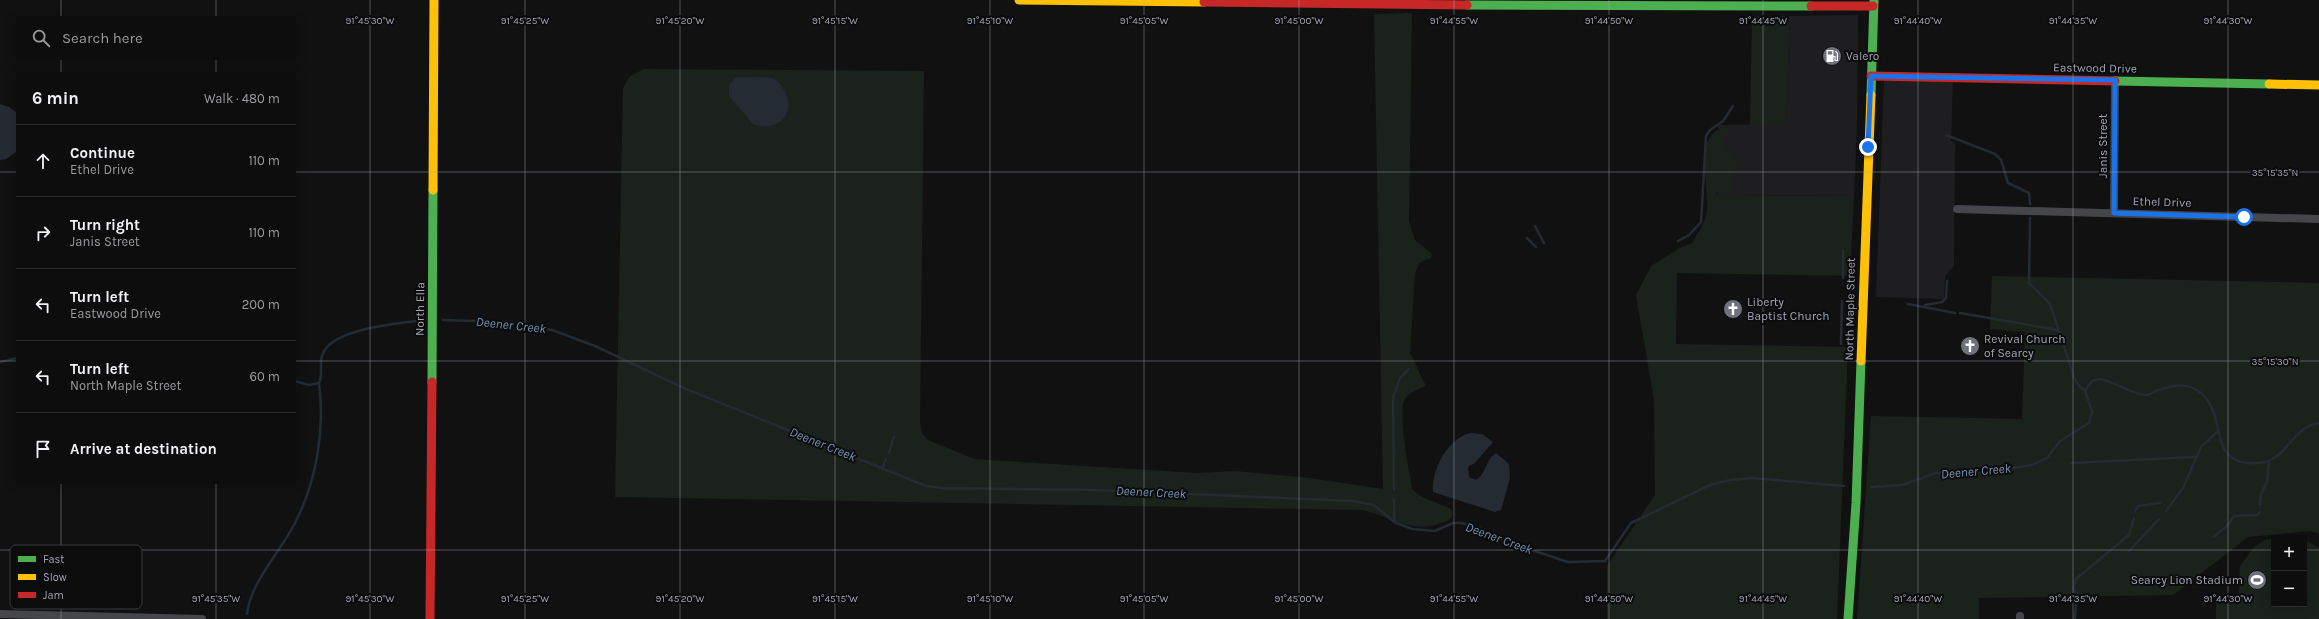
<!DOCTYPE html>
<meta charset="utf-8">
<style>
:root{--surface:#0d0d0e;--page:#161617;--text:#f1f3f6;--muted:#9a9c9e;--line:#2d2d2e}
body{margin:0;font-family:Karla,sans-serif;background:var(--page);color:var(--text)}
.controls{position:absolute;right:12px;bottom:12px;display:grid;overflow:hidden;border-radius:0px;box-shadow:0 2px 10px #0003}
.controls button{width:36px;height:36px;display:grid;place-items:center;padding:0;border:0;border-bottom:1px solid var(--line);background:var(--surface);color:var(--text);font:20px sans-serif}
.stop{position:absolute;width:12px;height:12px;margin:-9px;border:3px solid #1a73e8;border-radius:50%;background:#fff}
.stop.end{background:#1a73e8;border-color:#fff;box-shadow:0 1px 4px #0008}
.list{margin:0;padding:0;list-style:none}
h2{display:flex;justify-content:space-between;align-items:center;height:52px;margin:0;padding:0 16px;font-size:17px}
h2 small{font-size:13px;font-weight:400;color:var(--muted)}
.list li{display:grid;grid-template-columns:26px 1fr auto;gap:12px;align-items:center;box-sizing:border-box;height:72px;padding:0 16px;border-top:1px solid var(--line)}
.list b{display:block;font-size:15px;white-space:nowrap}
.list p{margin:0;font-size:13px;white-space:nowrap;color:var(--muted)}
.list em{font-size:13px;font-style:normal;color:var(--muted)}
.icon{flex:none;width:22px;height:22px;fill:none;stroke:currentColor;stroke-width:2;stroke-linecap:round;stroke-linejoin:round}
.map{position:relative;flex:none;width:2319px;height:619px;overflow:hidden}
.search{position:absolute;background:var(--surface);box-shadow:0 2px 10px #0003;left:16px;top:16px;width:280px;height:44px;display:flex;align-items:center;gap:10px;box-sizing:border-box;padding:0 14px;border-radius:0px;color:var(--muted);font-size:15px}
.panel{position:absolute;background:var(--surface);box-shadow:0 2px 10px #0003;left:16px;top:72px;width:280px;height:412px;border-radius:0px}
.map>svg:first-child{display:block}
.built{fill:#1e1e20}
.green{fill:#1b221c}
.water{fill:#242b33}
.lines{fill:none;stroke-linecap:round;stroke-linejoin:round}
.stream{stroke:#242b33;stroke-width:2.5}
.street{stroke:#45464a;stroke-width:8}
.fast{stroke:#4caf50;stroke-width:9}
.slow{stroke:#ffc107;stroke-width:9}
.jam{stroke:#c62828;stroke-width:9}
.route{stroke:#1a73e8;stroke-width:5}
.ticks{fill:none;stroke:#a1a5b4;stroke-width:1;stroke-opacity:0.45}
.labels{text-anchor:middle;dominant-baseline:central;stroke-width:4;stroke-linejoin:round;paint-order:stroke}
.poi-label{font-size:12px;fill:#a1a5b4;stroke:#0c0c0d;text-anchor:start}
.street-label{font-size:12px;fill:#a1a5b4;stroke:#0c0c0d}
.water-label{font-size:13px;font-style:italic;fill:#7492b2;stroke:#0c0c0d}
.key{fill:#0c0c0d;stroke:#393a3f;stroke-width:1}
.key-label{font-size:11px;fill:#a1a5b4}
.ticks-label{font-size:10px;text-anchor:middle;fill:#a1a5b4;stroke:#0c0c0d;stroke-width:4;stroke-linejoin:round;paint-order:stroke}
</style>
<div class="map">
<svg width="2319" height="619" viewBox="0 0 2319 619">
<rect width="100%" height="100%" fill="#111112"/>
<g class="built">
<polygon points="1858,15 1857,125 1854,196 1717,195 1718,125 1786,124 1790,16"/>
<polygon points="1884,80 1953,81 1951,141 1955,142 1954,266 1945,276 1944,299 1876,297"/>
</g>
<g class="green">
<path d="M1412,13l-3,208 6,19 17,14 -1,4 -12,5 -4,11 -5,79 16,33c-9,4 -18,6 -22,15 -6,12 5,74 9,89l7,6 31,13 2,5c-2,5 -6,8 -12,9 -27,11 -52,-6 -78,-13l-748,-13 8,-409 7,-12 14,-7 280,2 -4,352 2,10 6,7 46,19 223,14 38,-2 75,7 73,11 -9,-475z"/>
<polygon points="1752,16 1790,16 1786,125 1750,125"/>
<path d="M1728,127l2,1 -7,9v4l14,23v5l-6,8 1,13 -3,2 -11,-1 -2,2 1,4v-2l137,1 -4,80 -173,-3 -1,71 172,3 -11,272h-230v-53l48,-71 -1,-95 -18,-105 15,-29 27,-17 14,-6c4,-8 12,-18 14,-27 6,-25 -17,-85 22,-89z"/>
<polygon points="1992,276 2319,283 2319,534 2310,531 2248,537 2173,595 1979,598 1979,619 1857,619 1871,416 2022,419 2025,332 1990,329"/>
<polygon points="2296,536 2302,538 2274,538 2274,604 2304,604 2304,539 2319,548 2319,619 2216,619 2216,594 2239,595 2240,566 2254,547 2265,540 2275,537"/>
</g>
<g class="water">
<path d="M737,77c11,1 23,-1 34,1 6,1 10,6 13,12 14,24 -8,43 -31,34l-24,-28v-11z"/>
<polygon points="0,104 9,107 17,113 17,151 6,159 0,160"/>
<path d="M1472,433l10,1 11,8 -19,22 -4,1 -2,3 1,9 7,3c11,-7 9,-20 20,-27l13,11 1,14 -9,32 -6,2 -62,-20c-2,-22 16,-56 39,-59z"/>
</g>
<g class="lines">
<g class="stream">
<polyline points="1946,135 1995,154 2001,160 2008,183 2029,193 2030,204"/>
<polyline points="2030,218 2029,283 2050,304 2074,377 2079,386 2085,391"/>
<polyline points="1535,226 1544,243"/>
<polyline points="1527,238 1536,247"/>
<polyline points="1678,241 1689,235 1701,222 1706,136 1710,130 1723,121 1733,106"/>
<polyline points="1843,278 1843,250"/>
<polyline points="1908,304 1955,313"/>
<polyline points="1925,305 1942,302 1946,298 1947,281"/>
<polyline points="1960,313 2058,330"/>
<polyline points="443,320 508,322 552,330 595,346 686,389 926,486 943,488 1095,490 1352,501 1374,505 1394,522 1412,529 1435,531 1453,523 1462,523 1481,529 1499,539 1568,562 1605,561 1631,523 1710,485 1730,480 1753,478 1844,486"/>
<polyline points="1841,344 1842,301"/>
<polyline points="0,362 17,358"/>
<path d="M295,381l14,4 10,-2c5,-10 -1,-20 4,-30 11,-25 78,-30 102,-33"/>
<polyline points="889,452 894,437"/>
<polyline points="2071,463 2195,457"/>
<polyline points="882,469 886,459"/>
<path d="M1871,487l31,-2 34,-12 51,-1 45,-7 15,-7 13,-17 29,-18 3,-12 -7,-20 7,-10 7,-2c16,2 31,15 46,16 4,1 8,-3 11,-4 17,-6 35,-10 48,5 24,26 3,70 54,67 29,-1 33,-36 61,-40"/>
<polyline points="1394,490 1393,397 1400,378 1409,369"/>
<polyline points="1394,499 1394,522"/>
<polyline points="2260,505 2261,494 2267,482 2269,461"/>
<polyline points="2135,511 2138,506 2160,503"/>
<polyline points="2166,511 2183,488 2201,447 2218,431"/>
<polyline points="2214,536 2227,526 2234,516 2257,515 2260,512"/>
<polyline points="2129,551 2159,519"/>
<path d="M247,614c3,-31 34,-63 48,-91 22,-43 30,-94 24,-140"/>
<polyline points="2075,619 2076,603 2079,596 2073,589 2076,579 2129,535 2134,518"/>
</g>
<g class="street">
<polyline points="1957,209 2319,219"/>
<polyline points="2114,213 2115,80"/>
<polyline points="0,614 202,619"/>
<polyline points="2020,619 2020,616"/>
</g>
<g class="fast">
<polyline points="1467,5 1811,6"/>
<polyline points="2115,81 2269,84"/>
<polyline points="1871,95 1874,0"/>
<polyline points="432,382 433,190"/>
<polyline points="1848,619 1856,503 1861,361"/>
</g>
<g class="slow">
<polyline points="1019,0 1204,2"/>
<polyline points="2269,84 2319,85"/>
<polyline points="433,190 434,0"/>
<polyline points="1861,361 1871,95"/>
</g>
<g class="jam">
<polyline points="1204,2 1467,5"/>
<polyline points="1811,6 1873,6"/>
<polyline points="1871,76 2115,81"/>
<polyline points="430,619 432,382"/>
</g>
</g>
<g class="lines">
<polyline class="route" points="1868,147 1871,76 2115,80 2114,213 2244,217"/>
</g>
<path class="ticks" d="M61,0v17M216,0v17M370,0v619M525,0v619M680,0v619M835,0v619M990,0v619M1144,0v619M1299,0v619M1454,0v619M1609,0v619M1763,0v619M1918,0v619M2073,0v619M2228,0v619M61,59v14M216,59v14M0,172h17M295,172h2024M0,361h17M295,361h2024M61,483v136M216,483v136M0,550h2274M2304,550h15"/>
<defs>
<symbol id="fuel-disc" viewBox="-11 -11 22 22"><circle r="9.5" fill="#6f717b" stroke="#0c0c0d"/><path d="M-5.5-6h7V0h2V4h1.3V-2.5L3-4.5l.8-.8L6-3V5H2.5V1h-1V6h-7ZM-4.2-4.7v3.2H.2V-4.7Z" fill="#fff"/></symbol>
<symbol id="church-disc" viewBox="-11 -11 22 22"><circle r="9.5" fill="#6f717b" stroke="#0c0c0d"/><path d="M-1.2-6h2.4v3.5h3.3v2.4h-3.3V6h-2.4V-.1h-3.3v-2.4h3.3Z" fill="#fff"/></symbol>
<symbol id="stadium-disc" viewBox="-11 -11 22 22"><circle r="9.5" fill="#6f717b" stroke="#0c0c0d"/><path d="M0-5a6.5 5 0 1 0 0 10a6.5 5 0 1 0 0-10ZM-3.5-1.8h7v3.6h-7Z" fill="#fff"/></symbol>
</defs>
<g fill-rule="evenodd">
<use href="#fuel-disc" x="1821" y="45" width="22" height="22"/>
<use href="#church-disc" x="1722" y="298" width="22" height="22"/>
<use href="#church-disc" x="1959" y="335" width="22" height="22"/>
<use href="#stadium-disc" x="2246" y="569" width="22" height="22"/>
</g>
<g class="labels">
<g class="poi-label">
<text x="1846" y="56">Valero</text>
<text x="1747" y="302">Liberty<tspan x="1747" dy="14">Baptist Church</tspan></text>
<text x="1984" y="339">Revival Church<tspan x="1984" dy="14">of Searcy</tspan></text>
<text x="2243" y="580" text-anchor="end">Searcy Lion Stadium</text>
</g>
<g class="street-label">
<text transform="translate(2095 68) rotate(1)">Eastwood Drive</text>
<text transform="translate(2103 146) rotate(-90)">Janis Street</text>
<text transform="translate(2162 202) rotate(2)">Ethel Drive</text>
<text transform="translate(420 309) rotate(-89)">North Ella</text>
<text transform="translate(1850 309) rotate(-89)">North Maple Street</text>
</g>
<g class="water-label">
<text transform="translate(511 325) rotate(6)">Deener Creek</text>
<text transform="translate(823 444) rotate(22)">Deener Creek</text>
<text transform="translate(1976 471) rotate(-5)">Deener Creek</text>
<text transform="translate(1151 492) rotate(3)">Deener Creek</text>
<text transform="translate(1499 538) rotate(20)">Deener Creek</text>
</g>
</g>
<rect x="10" y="545" width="132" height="64" rx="6" class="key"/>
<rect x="18" y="556" width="18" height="6" fill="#4caf50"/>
<rect x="18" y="574" width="18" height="6" fill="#ffc107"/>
<rect x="18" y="592" width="18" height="6" fill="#c62828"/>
<g class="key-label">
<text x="43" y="563">Fast</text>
<text x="43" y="581">Slow</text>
<text x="43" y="599">Jam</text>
</g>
<g class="ticks-label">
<text x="370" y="24">91°45'30"W</text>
<text x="525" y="24">91°45'25"W</text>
<text x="680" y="24">91°45'20"W</text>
<text x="835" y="24">91°45'15"W</text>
<text x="990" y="24">91°45'10"W</text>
<text x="1144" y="24">91°45'05"W</text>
<text x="1299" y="24">91°45'00"W</text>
<text x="1454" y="24">91°44'55"W</text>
<text x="1609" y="24">91°44'50"W</text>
<text x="1763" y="24">91°44'45"W</text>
<text x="1918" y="24">91°44'40"W</text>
<text x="2073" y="24">91°44'35"W</text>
<text x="2228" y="24">91°44'30"W</text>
<text x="2275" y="176">35°15'35"N</text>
<text x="2275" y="365">35°15'30"N</text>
<text x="216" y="602">91°45'35"W</text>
<text x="370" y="602">91°45'30"W</text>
<text x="525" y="602">91°45'25"W</text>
<text x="680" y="602">91°45'20"W</text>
<text x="835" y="602">91°45'15"W</text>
<text x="990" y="602">91°45'10"W</text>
<text x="1144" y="602">91°45'05"W</text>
<text x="1299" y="602">91°45'00"W</text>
<text x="1454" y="602">91°44'55"W</text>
<text x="1609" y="602">91°44'50"W</text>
<text x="1763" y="602">91°44'45"W</text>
<text x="1918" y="602">91°44'40"W</text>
<text x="2073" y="602">91°44'35"W</text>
<text x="2228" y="602">91°44'30"W</text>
</g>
</svg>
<div class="controls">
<button>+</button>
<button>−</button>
</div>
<div class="stop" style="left:2244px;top:217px"></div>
<div class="stop end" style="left:1868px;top:147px"></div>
<div class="search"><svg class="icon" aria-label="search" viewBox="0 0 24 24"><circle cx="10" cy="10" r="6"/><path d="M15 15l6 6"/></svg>Search here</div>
<section class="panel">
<h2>6 min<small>Walk · 480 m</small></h2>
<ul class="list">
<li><svg class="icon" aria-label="ahead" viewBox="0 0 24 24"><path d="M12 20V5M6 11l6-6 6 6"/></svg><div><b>Continue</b><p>Ethel Drive</p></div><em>110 m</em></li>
<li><svg class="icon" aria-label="right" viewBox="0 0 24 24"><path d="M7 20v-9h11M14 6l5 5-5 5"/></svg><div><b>Turn right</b><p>Janis Street</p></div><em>110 m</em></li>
<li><svg class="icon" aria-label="left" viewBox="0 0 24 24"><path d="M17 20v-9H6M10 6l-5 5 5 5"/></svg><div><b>Turn left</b><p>Eastwood Drive</p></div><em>200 m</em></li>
<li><svg class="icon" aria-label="left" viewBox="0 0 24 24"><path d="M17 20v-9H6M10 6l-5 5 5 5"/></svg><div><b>Turn left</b><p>North Maple Street</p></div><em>60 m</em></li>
<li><svg class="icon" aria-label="arrive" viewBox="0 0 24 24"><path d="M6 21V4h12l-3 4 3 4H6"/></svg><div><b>Arrive at destination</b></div></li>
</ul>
</section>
</div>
